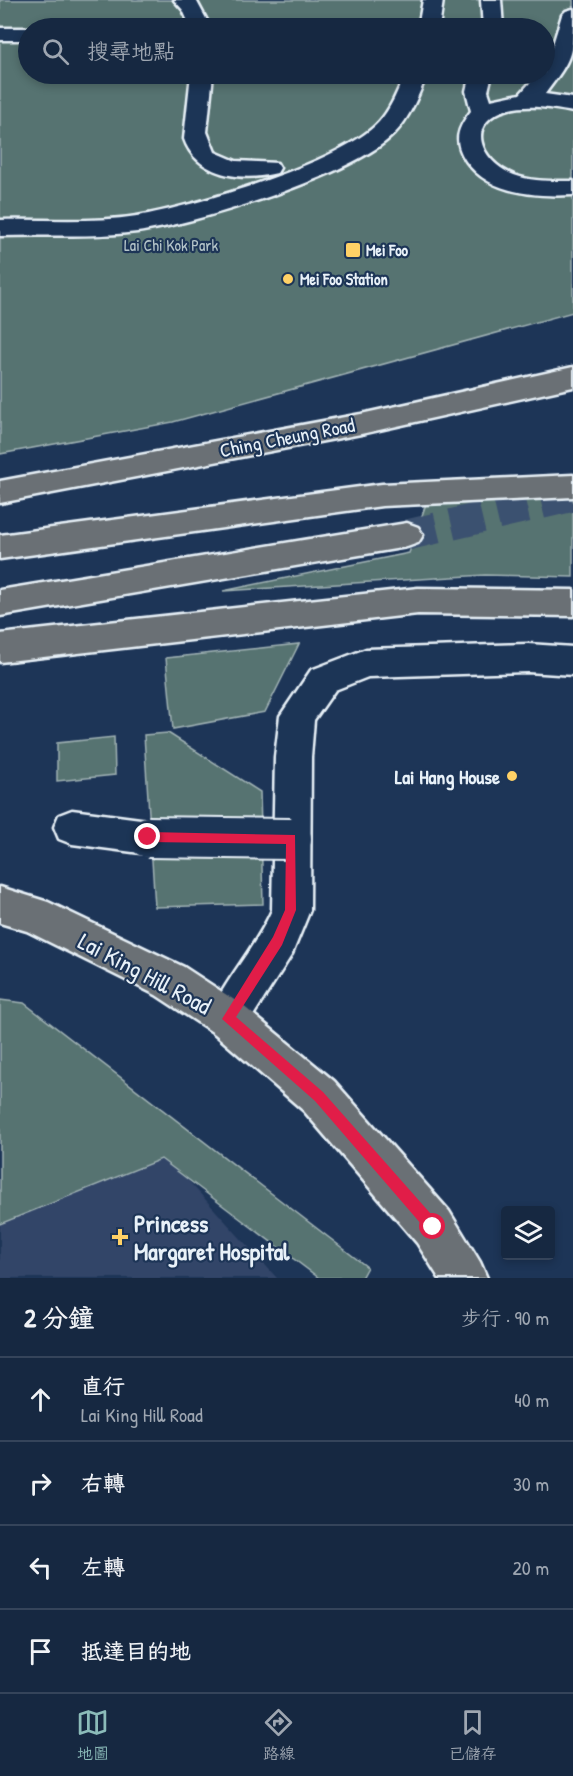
<!DOCTYPE html>
<html lang="zh-TW">
<meta charset="utf-8">
<style>
:root{--surface:#162841;--page:#23344c;--text:#f1f3f6;--muted:#9ea6b1;--line:#35445a;--accent:#8bbbb9}
body{margin:0;font-family:"Patrick Hand","LXGW WenKai TC",sans-serif;background:var(--page);color:var(--text)}
.controls{position:absolute;right:18px;bottom:18px;display:grid;overflow:hidden;border-radius:6px;box-shadow:0 3px 9px #0003}
.controls button{width:54px;height:54px;display:grid;place-items:center;padding:0;border:0;border-bottom:2px solid var(--line);background:var(--surface);color:var(--text);font:30px sans-serif}
.stop{position:absolute;width:18px;height:18px;margin:-14px;border:4px solid #e11d48;border-radius:50%;background:#fff}
.stop.end{background:#e11d48;border-color:#fff;box-shadow:0 2px 6px #0008}
.list{margin:0;padding:0;list-style:none}
h2{display:flex;justify-content:space-between;align-items:center;height:78px;margin:0;padding:0 24px;font-size:26px}
h2 small{font-size:20px;font-weight:400;color:var(--muted)}
.list li{display:grid;grid-template-columns:39px 1fr auto;gap:18px;align-items:center;box-sizing:border-box;height:84px;padding:0 24px;border-top:2px solid var(--line)}
.list b{display:block;font-size:22px;white-space:nowrap}
.list p{margin:0;font-size:20px;white-space:nowrap;color:var(--muted)}
.list em{font-size:20px;font-style:normal;color:var(--muted)}
.icon{flex:none;width:33px;height:33px;fill:none;stroke:currentColor;stroke-width:2;stroke-linecap:round;stroke-linejoin:round}
.map{position:relative;flex:none;width:573px;height:1278px;overflow:hidden}
.search{position:absolute;background:var(--surface);box-shadow:0 3px 9px #0003;left:18px;right:18px;top:18px;height:66px;display:flex;align-items:center;gap:15px;box-sizing:border-box;padding:0 21px;border-radius:33px;color:var(--muted);font-size:22px}
.sheet{height:414px;background:var(--surface)}
nav{display:flex;justify-content:space-around;align-items:center;box-sizing:border-box;height:84px;border-top:2px solid var(--line);background:var(--surface);font-size:16px;color:var(--muted)}
nav a{display:grid;justify-items:center;gap:3px}
nav .on{color:var(--accent)}
.map>svg:first-child{display:block}
.built{fill:#304468}
.green{fill:#577371;stroke:#a0b2b4;stroke-width:1.5;fill-rule:evenodd}
.lines{fill:none;stroke-linecap:round;stroke-linejoin:round}
.major-tunnel{stroke:#3b516f;stroke-width:31;stroke-dasharray:31 15;stroke-linecap:butt}
.minor-casing{stroke:#e8f1f8;stroke-width:5}
.major-casing{stroke:#e8f1f8;stroke-width:5}
.highway-casing{stroke:#e8f1f8;stroke-width:5}
.minor{fill:#1d3557;fill-rule:evenodd}
.major{fill:#6a7074;fill-rule:evenodd}
.highway{fill:#6a7074;fill-rule:evenodd}
.minor-bridge-casing{stroke:#e8f1f8;stroke-width:44;stroke-linecap:butt}
.minor-bridge{stroke:#1d3557;stroke-width:40}
.route{fill:#e11d48}
.poi-dot{fill:#ffd166;stroke:#1d3557;stroke-width:2}
.labels{text-anchor:middle;dominant-baseline:central;stroke-width:4.5;stroke-linejoin:round;paint-order:stroke}
.far-park-label{font-size:16px;fill:#b5c5c9;stroke:#1d3557}
.far-poi-label{font-size:16px;font-weight:bold;fill:#e8f1f8;stroke:#1d3557;text-anchor:start}
.street-label{font-size:20px;fill:#e8f1f8;stroke:#1d3557}
.poi-label{font-size:20px;font-weight:bold;fill:#e8f1f8;stroke:#1d3557;text-anchor:end}
.near-street-label{font-size:24px;fill:#e8f1f8;stroke:#1d3557}
.near-poi-label{font-size:24px;font-weight:bold;fill:#e8f1f8;stroke:#1d3557;text-anchor:start}
</style>
<div class="map">
<svg width="573" height="1278" viewBox="0 0 573 1278">
<rect width="100%" height="100%" fill="#1d3557"/>
<filter id="ink" filterUnits="userSpaceOnUse"><feTurbulence type="fractalNoise" baseFrequency=".0167" numOctaves="2"/><feDisplacementMap in="SourceGraphic" scale="12" xChannelSelector="R" yChannelSelector="G"/><feConvolveMatrix kernelMatrix="1 2 1 2 8 2 1 2 1" color-interpolation-filters="sRGB"/></filter>
<g filter="url(#ink)">
<polygon class="built" points="144,1132 277,1278 0,1278 0,1196"/>
<g class="green">
<path d="M0,0h573v312l-400,110 -173,32zM28,28h516v46h-516z"/>
<polygon points="573,498 573,577 485,575 223,591 409,553 427,501"/>
<polygon points="299,644 265,712 173,729 166,658"/>
<polygon points="168,733 260,792 263,904 155,907 144,735"/>
<polygon points="114,737 115,775 57,781 57,743"/>
<polygon points="0,1000 24,1003 367,1267 361,1278 319,1278 161,1159 0,1224"/>
</g>
<g class="lines">
<polyline class="major-tunnel" points="407,535 573,496"/>
<defs>
<g id="minor">
<polygon points="174,0 196,0 211,28 191,28 183,10"/>
<polygon points="423,0 443,0 439,28 418,28"/>
<polygon points="481,0 501,0 503,28 483,28"/>
<path d="M573,9c0,47 0,48 -28,85l28,4v14c-20,-4 -44,-8 -64,-3 -45,12 -30,52 5,66 18,7 39,6 59,6v14c-37,2 -84,-1 -107,-34 -13,-20 -9,-32 5,-50l-5,-20 4,-17h22l-4,17 3,9 29,-6 18,-20h6l18,-59 4,-4z"/>
<polygon points="0,28 32,28 28,28 28,40 0,40"/>
<path d="M191,74h22l-6,58 8,20 21,9 41,2 3,5 -3,5c-35,9 -80,3 -93,-34z"/>
<path d="M405,74h22c-8,20 -17,44 -33,60 -41,42 -197,89 -257,98 -45,6 -92,2 -137,4v-16c45,-1 92,3 137,-4 56,-9 206,-54 242,-94 12,-13 19,-32 26,-48z"/>
<path d="M528,644l45,3v28l-45,-3 -160,5 -33,13 -21,30 -3,37 -1,153 -18,44 -50,79 -14,6 -14,-6 -6,-14c16,-39 47,-70 64,-109l3,-153 5,-41 31,-46 55,-21z"/>
<polygon points="72,810 148,820 161,825 166,837 161,849 148,854 72,844 59,839 54,827 59,815"/>
</g>
<g id="major">
<polygon points="573,367 573,387 361,434 0,503 0,481 361,414"/>
<polygon points="407,523 418,527 423,535 418,543 407,547 0,616 0,590"/>
<polygon points="0,887 48,902 184,967 242,1005 334,1081 449,1211 480,1262 487,1278 439,1278 417,1243 304,1111 214,1033 156,995 27,931 0,923"/>
</g>
<g id="highway">
<polygon points="573,475 573,497 382,506 0,559 0,535 382,484"/>
<polygon points="418,588 573,590 573,616 418,614 0,662 0,634"/>
</g>
</defs>
<use href="#minor" class="minor-casing"/>
<use href="#major" class="major-casing"/>
<use href="#highway" class="highway-casing"/>
<use href="#minor" class="minor"/>
<use href="#major" class="major"/>
<use href="#highway" class="highway"/>
<defs>
<polyline id="minor-bridge" points="148,837 291,839"/>
</defs>
<use href="#minor-bridge" class="minor-bridge-casing"/>
<use href="#minor-bridge" class="minor-bridge"/>
</g>
</g>
<polygon class="route" points="148,832 295,835 296,910 282,945 236,1017 323,1092 438,1222 438,1232 428,1232 315,1101 222,1019 273,937 285,910 286,844 148,842 143,837"/>
<g class="poi-dot">
<rect x="345" y="242" width="16" height="16" rx="3"/>
<circle cx="288" cy="279" r="6"/>
<circle cx="512" cy="776" r="6"/>
<path d="M117 1228h6v6h6v6h-6v6h-6v-6h-6v-6h6z"/>
</g>
<g class="labels">
<g class="far-park-label">
<text x="171" y="245">Lai Chi Kok Park</text>
</g>
<g class="far-poi-label">
<text x="366" y="250">Mei Foo</text>
<text x="300" y="279">Mei Foo Station</text>
</g>
<g class="street-label">
<text transform="translate(287 437) rotate(-11)">Ching Cheung Road</text>
</g>
<g class="poi-label">
<text x="500" y="776">Lai Hang House</text>
</g>
<g class="near-street-label">
<text transform="translate(145 973) rotate(28)">Lai King Hill Road</text>
</g>
<g class="near-poi-label">
<text x="134" y="1223">Princess<tspan x="134" dy="28">Margaret Hospital</tspan></text>
</g>
</g>
</svg>
<div class="controls">
<button><svg class="icon" aria-label="layers" viewBox="0 0 24 24"><path d="M12 4l9 5-9 5-9-5zM3 14l9 5 9-5"/></svg></button>
</div>
<div class="stop" style="left:433px;top:1227px"></div>
<div class="stop end" style="left:148px;top:837px"></div>
<div class="search"><svg class="icon" aria-label="search" viewBox="0 0 24 24"><circle cx="10" cy="10" r="6"/><path d="M15 15l6 6"/></svg>搜尋地點</div>
</div>
<section class="sheet">
<h2>2 分鐘<small>步行 · 90 m</small></h2>
<ul class="list">
<li><svg class="icon" aria-label="ahead" viewBox="0 0 24 24"><path d="M12 20V5M6 11l6-6 6 6"/></svg><div><b>直行</b><p>Lai King Hill Road</p></div><em>40 m</em></li>
<li><svg class="icon" aria-label="right" viewBox="0 0 24 24"><path d="M7 20v-9h11M14 6l5 5-5 5"/></svg><div><b>右轉</b></div><em>30 m</em></li>
<li><svg class="icon" aria-label="left" viewBox="0 0 24 24"><path d="M17 20v-9H6M10 6l-5 5 5 5"/></svg><div><b>左轉</b></div><em>20 m</em></li>
<li><svg class="icon" aria-label="arrive" viewBox="0 0 24 24"><path d="M6 21V4h12l-3 4 3 4H6"/></svg><div><b>抵達目的地</b></div></li>
</ul>
</section>
<nav>
<a class="on"><svg class="icon" aria-label="map" viewBox="0 0 24 24"><path d="M3 6l6-2 6 2 6-2v14l-6 2-6-2-6 2zM9 4v14M15 6v14"/></svg>地圖</a>
<a><svg class="icon" aria-label="directions" viewBox="0 0 24 24"><path d="M12 3l9 9-9 9-9-9zM9 14v-3h6M13 9l2 2-2 2"/></svg>路線</a>
<a><svg class="icon" aria-label="saved" viewBox="0 0 24 24"><path d="M7 4h10v16l-5-4-5 4z"/></svg>已儲存</a>
</nav>
